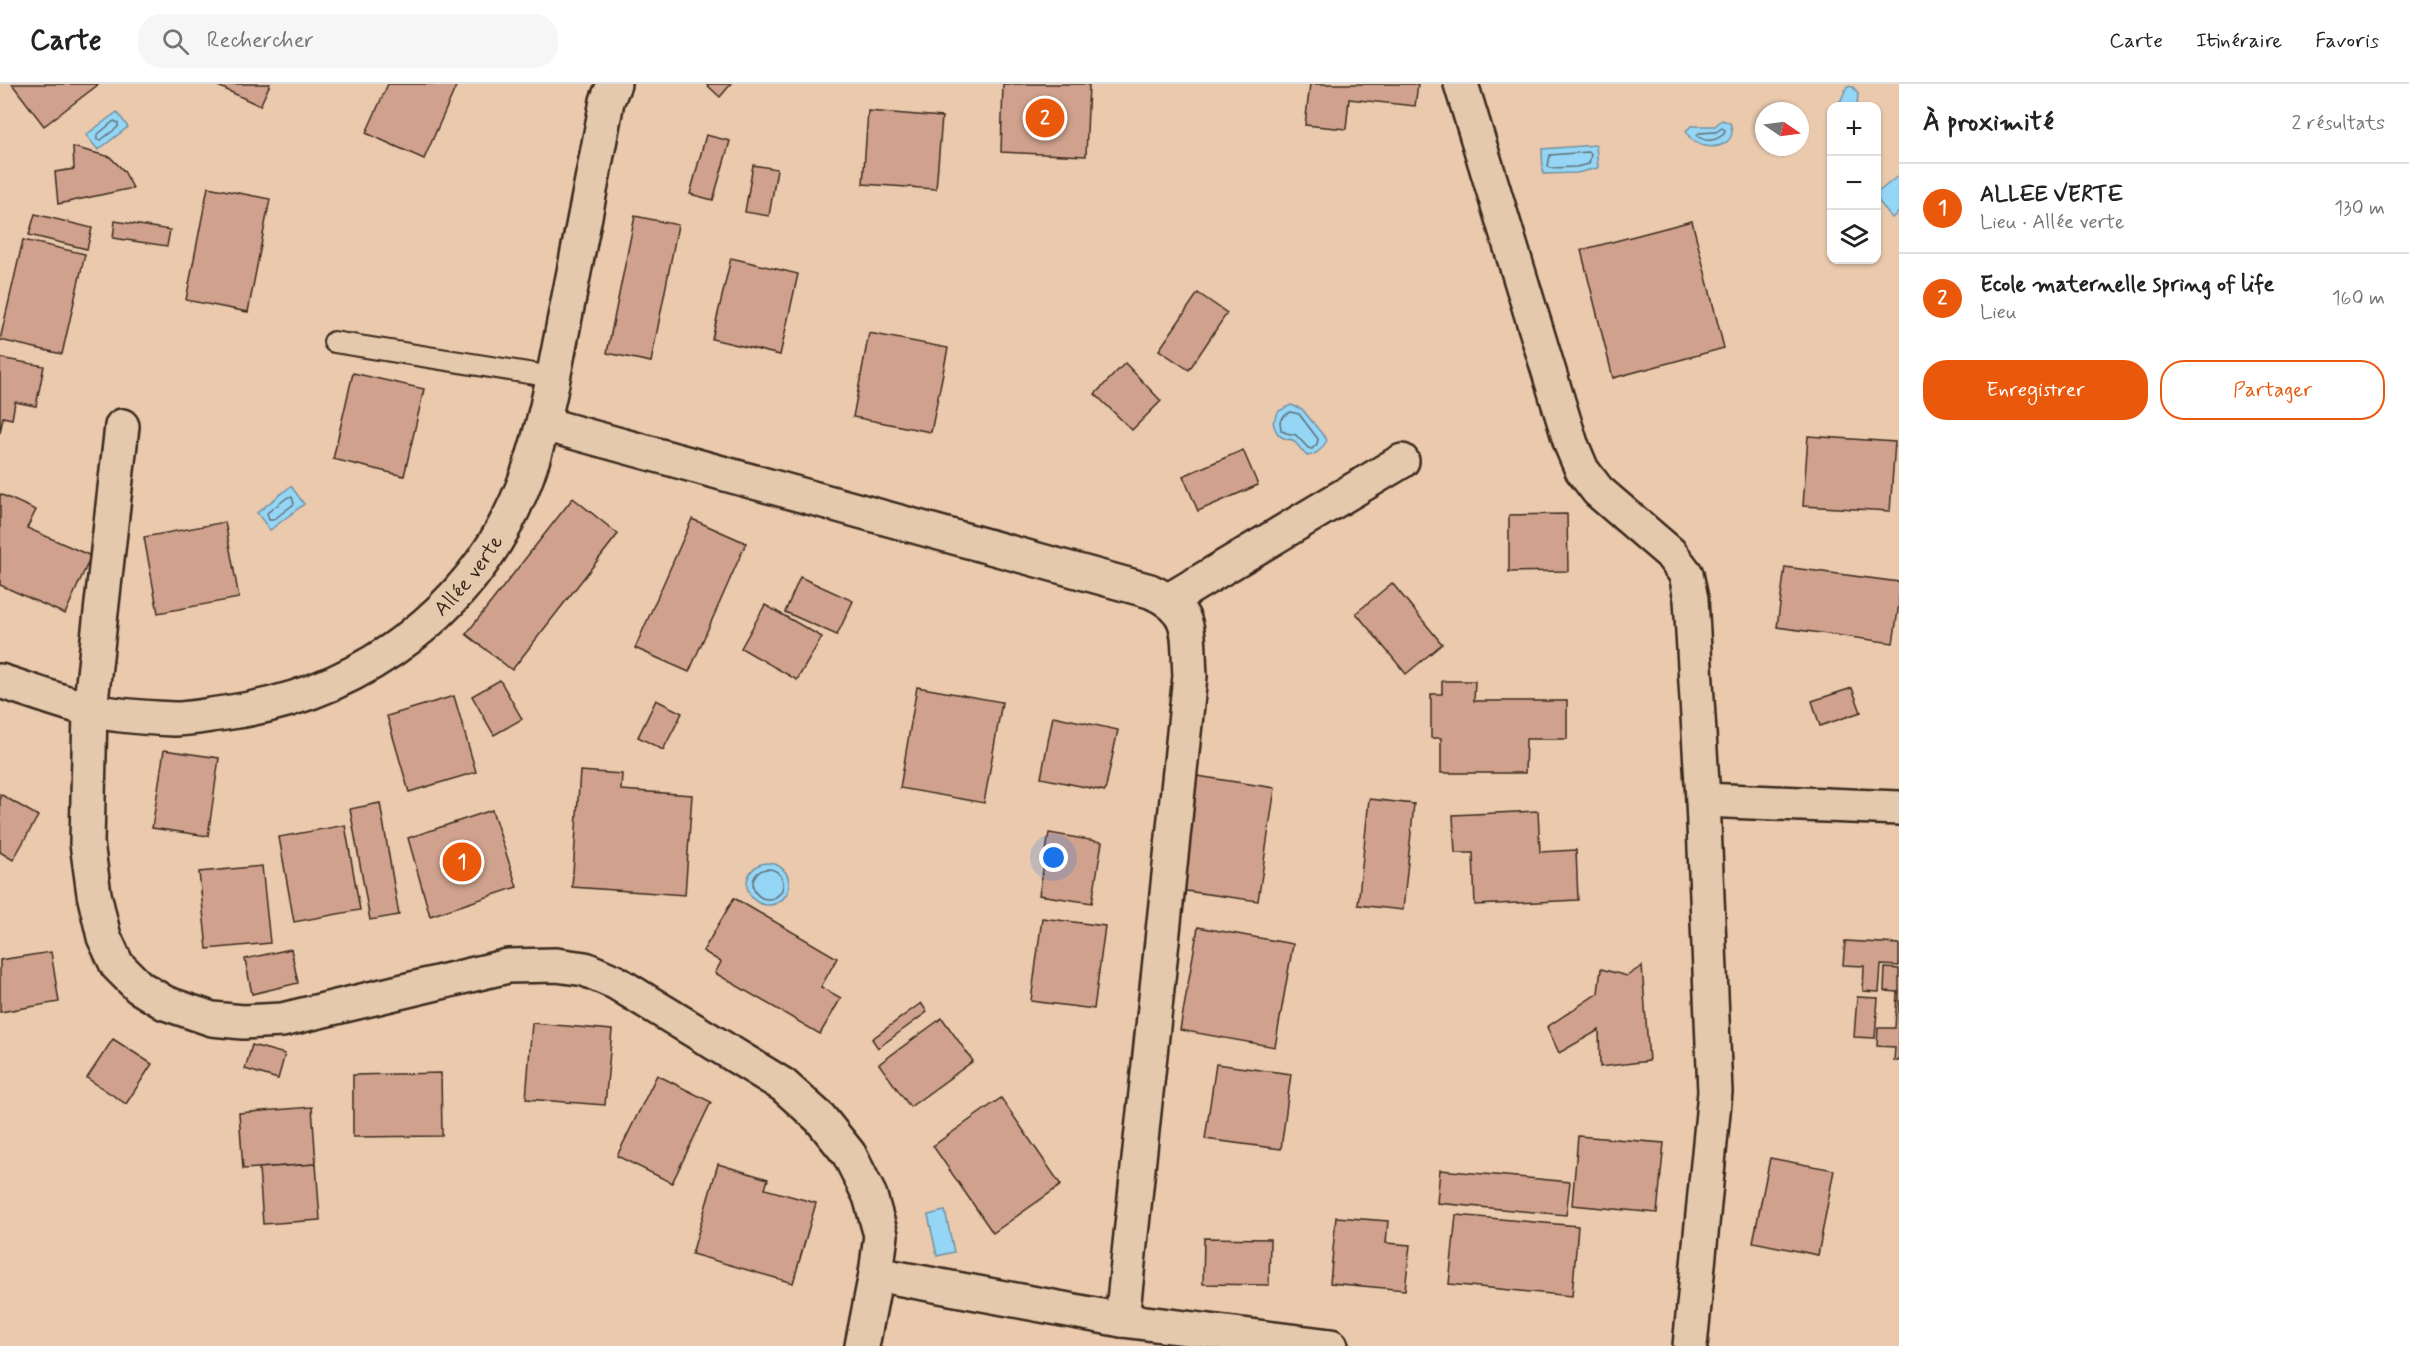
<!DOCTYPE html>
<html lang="fr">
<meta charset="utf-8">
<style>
:root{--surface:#fff;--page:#f6f6f6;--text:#222;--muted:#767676;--line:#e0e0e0;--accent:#ea580c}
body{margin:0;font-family:Mynerve,sans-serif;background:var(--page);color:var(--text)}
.controls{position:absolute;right:18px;top:18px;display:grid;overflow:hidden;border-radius:12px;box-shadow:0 2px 4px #0004}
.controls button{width:54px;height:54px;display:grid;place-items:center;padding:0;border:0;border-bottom:2px solid var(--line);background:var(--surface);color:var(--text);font:30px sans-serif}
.compass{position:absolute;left:1755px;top:18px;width:54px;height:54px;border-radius:50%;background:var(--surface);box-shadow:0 2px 4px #0004;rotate:103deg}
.you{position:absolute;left:1054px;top:774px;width:21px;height:21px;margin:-15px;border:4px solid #fff;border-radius:50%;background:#1a73e8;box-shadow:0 0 0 9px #1a73e833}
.badge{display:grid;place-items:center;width:39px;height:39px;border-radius:50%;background:var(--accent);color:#fff;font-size:20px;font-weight:700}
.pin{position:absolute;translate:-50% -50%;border:3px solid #fff;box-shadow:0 2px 6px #0006}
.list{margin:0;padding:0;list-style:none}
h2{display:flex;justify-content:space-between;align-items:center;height:78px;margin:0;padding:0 24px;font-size:26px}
h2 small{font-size:20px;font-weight:400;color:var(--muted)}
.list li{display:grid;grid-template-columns:39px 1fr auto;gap:18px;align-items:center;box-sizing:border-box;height:90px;padding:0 24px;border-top:2px solid var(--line)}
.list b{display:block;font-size:22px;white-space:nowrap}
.list p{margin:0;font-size:20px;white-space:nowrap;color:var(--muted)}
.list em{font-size:20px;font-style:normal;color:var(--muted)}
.actions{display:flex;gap:12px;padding:18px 24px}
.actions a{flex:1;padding:14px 0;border:2px solid var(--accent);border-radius:24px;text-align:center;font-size:21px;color:var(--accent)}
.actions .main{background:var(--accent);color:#fff}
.icon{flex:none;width:33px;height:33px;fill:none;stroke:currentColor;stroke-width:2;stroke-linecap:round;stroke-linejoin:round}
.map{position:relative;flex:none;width:1899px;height:1262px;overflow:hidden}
header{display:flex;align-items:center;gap:36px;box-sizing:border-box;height:84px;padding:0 30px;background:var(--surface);border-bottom:2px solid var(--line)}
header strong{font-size:28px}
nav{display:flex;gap:33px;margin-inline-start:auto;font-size:21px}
.search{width:420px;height:54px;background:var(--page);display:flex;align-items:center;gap:15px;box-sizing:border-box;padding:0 21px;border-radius:24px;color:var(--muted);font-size:22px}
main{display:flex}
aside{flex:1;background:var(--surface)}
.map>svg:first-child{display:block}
.water{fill:#95d6f7;stroke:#7191a0;stroke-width:1.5}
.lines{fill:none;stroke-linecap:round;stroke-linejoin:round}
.shore{stroke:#5f6f75;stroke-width:1.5}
.building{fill:#d0a28e;stroke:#3b2a1e;stroke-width:1.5}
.service-casing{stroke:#3b2a1e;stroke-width:24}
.minor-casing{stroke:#3b2a1e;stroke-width:38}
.tertiary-casing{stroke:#3b2a1e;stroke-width:38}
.service{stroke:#e5c9ac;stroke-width:20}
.minor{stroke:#e5c9ac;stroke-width:33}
.tertiary{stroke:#e5c9ac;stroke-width:33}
.labels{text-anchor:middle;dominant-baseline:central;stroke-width:5;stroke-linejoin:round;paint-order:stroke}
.street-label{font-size:21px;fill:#3b2a1e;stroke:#e5c9ac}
</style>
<header>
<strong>Carte</strong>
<div class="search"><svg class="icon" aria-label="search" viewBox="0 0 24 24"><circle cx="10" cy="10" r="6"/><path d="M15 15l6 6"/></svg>Rechercher</div>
<nav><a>Carte</a><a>Itinéraire</a><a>Favoris</a></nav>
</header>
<main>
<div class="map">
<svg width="1899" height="1262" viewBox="0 0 1899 1262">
<rect width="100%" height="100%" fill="#eac9ad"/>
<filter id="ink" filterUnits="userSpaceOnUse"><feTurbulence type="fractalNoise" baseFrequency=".0167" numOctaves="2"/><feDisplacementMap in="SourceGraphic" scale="12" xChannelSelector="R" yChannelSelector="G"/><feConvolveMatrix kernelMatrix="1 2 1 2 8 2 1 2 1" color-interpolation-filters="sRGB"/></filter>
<g filter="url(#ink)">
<g class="water">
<polygon points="1847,2 1853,3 1858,9 1857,22 1834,22 1841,16"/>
<polygon points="117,28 128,43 98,66 86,51"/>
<path d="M1722,36l8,3c1,3 2,7 2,10 -3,18 -38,19 -46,-2l5,-5h24z"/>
<polygon points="1596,61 1598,84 1577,89 1543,90 1542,65"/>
<polygon points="1899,91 1899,128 1892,134 1877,115 1877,109"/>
<path d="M1291,321l11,4 25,31c-5,9 -10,15 -20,16l-14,-16c-13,-1 -17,-6 -20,-18l6,-11z"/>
<polygon points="291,402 304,420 270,446 257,429"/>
<circle cx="768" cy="800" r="21"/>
<polygon points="945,1127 954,1168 937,1172 928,1131"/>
</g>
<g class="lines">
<g class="shore">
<polygon points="114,37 118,39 118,43 101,56 97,56 97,51"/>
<path d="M1722,44l3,2 -1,4c-9,7 -17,9 -27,2l2,-3 17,-1z"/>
<polygon points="1588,68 1591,70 1589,80 1576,83 1551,84 1548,82 1550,71"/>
<polygon points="1290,328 1299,330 1318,355 1317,360 1312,365 1308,364 1296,351 1286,349 1281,346 1280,338 1284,332"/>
<polygon points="288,413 292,413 294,420 273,436 269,436 267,429"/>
<circle cx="768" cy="800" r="15"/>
</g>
</g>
<g class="building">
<polygon points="12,0 99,0 44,42"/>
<polygon points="214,0 270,0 260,22"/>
<polygon points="388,0 457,0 424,75 366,49"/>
<polygon points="706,0 731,0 720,13"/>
<polygon points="1003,0 1089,0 1086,72 1001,68"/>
<polygon points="1310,0 1418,0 1415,22 1349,15 1346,45 1305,41"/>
<polygon points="868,27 942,33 936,105 863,100"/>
<polygon points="706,51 730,57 713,116 690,110"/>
<polygon points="73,63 110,73 124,87 133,104 58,120 55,88 74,85"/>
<polygon points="753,81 777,85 769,132 745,128"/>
<polygon points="208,103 270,115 248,228 186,216"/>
<polygon points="35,130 92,144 87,165 29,151"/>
<polygon points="635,132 678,141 651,278 607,269"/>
<polygon points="115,137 170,146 167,162 113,154"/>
<polygon points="1692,137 1724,264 1613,294 1581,166"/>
<polygon points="23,156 85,170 62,270 0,256"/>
<polygon points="731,174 798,190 780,271 712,255"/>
<polygon points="1198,209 1227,229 1189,286 1159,266"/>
<polygon points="869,249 948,264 931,348 853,333"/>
<polygon points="0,274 44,282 36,322 15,318 12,335 3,333 0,349"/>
<polygon points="1125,279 1161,317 1132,346 1095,310"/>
<polygon points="353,289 424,305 404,392 333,375"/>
<polygon points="1808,352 1895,358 1890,427 1803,422"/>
<polygon points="1243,366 1258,401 1198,427 1183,392"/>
<polygon points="0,410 36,426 27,444 91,472 65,530 0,501"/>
<polygon points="573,414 618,450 512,586 466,550"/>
<polygon points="1567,430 1568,487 1509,488 1509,431"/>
<polygon points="692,435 746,459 689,588 635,564"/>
<polygon points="225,438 239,514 158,529 144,453"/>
<polygon points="1785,483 1899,498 1899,520 1893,559 1777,543"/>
<polygon points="800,493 853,517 837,551 785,528"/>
<polygon points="1392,499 1442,560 1406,590 1356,529"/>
<polygon points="765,521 822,553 797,596 741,564"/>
<polygon points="500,596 522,635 494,651 472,612"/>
<polygon points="1442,597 1475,597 1474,617 1567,617 1567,655 1526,655 1525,689 1441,689 1441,654 1431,654 1431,610 1442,610"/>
<polygon points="917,603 1002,618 984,719 900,704"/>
<polygon points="1852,604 1861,628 1820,642 1812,617"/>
<polygon points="454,612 476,688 409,708 387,632"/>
<polygon points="656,616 682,629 663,666 638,653"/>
<polygon points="1053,632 1118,646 1105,707 1041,694"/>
<polygon points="164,666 219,674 208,752 152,744"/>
<polygon points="580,687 622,690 621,706 692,711 685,811 572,803"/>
<polygon points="1197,692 1275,704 1258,817 1179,806"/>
<polygon points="0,710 38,732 13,776 0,768"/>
<polygon points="1369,715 1414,720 1403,826 1358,821"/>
<polygon points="380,719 399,831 370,836 350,725"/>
<polygon points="492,726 517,803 430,832 408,754"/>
<polygon points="1538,727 1540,768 1576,766 1578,816 1475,821 1473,769 1455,769 1453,731"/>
<polygon points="345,741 360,826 294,838 279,753"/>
<polygon points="1049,749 1102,758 1092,819 1039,811"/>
<polygon points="262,782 270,859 207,865 199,788"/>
<polygon points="734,814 837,874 821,903 841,914 820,950 715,889 721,878 703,867"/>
<polygon points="1042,834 1105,842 1094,925 1031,917"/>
<polygon points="1198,843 1293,860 1275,963 1180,946"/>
<polygon points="1845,857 1899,860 1899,882 1881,881 1879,908 1863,907 1864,882 1843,881"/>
<polygon points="291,865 298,899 252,910 245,875"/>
<polygon points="51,868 59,918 0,928 0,876"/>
<polygon points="1642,882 1649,977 1600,983 1599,946 1559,969 1547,943 1598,909 1601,885 1627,892"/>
<polygon points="1885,884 1899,885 1899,908 1884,907"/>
<polygon points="1897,909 1899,909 1899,977 1894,977 1895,963 1877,962 1878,944 1895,944"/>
<polygon points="1857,913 1878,914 1875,954 1854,953"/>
<polygon points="921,919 927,928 878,964 872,955"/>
<polygon points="942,934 973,977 910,1023 879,980"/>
<polygon points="532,939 612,946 605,1021 526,1015"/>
<polygon points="113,955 152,980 126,1020 87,994"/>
<polygon points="252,961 285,970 278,995 245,985"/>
<polygon points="1216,980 1291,990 1281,1065 1205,1055"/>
<polygon points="441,989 442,1052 353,1053 353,991"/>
<polygon points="657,991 711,1018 672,1099 617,1072"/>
<polygon points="1001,1014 1061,1101 993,1149 933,1062"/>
<polygon points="312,1023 316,1080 243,1085 239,1029"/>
<polygon points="1578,1052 1664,1059 1657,1129 1572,1121"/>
<polygon points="1770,1074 1834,1086 1818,1171 1753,1158"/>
<polygon points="316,1080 320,1136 263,1140 259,1084"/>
<polygon points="718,1080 768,1095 765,1105 816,1119 793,1199 692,1170"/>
<polygon points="1440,1086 1570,1098 1566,1131 1437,1119"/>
<polygon points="1456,1131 1578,1142 1572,1212 1449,1200"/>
<polygon points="1336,1133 1388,1137 1386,1159 1410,1161 1405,1206 1330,1199"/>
<polygon points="1204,1154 1270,1155 1269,1201 1203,1200"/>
</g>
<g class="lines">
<defs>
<polyline id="service" points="334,258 553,293"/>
<g id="minor">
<polyline points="1461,0 1571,360 1582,386 1598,407 1670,469 1686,490 1691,515 1703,716 1715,1008 1690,1262"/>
<path d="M544,340l606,167c45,20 37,42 40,85l-68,644"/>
<polyline points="122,342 90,626 87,759 94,810 104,853 117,881 139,903 165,919 212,935 243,938 282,936 508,882 556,881 585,885 615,898 783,1001 820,1034 849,1070 870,1112 881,1151 876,1190 862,1262"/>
<polyline points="1169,516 1402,377"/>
<polyline points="1703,716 1899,724"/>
<polyline points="876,1190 1122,1236 1331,1262"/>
</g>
<g id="tertiary">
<path id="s1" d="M0,597c29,9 58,20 88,28 19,6 65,9 86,10 16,0 34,-4 51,-6 137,-18 254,-105 302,-237 19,-53 28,-108 39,-164 14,-70 28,-140 41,-211l7,-17"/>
</g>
</defs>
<use href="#service" class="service-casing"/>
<use href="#minor" class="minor-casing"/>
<use href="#tertiary" class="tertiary-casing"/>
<use href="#service" class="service"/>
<use href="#minor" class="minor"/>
<use href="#tertiary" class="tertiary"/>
</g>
</g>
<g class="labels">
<g class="street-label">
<text stroke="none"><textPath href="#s1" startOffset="518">Allée verte</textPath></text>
</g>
</g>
</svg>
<div class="controls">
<button>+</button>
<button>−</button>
<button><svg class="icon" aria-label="layers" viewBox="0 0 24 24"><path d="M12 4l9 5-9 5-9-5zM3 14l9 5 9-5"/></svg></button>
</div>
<svg class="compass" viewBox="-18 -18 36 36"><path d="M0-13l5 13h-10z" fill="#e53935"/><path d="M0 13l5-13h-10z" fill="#767676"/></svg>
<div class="you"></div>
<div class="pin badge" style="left:462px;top:778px">1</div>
<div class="pin badge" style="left:1045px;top:34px">2</div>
</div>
<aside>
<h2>À proximité<small>2 résultats</small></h2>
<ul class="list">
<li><span class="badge">1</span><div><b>ALLEE VERTE</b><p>Lieu · Allée verte</p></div><em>130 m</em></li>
<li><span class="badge">2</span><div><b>Ecole maternelle spring of life</b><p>Lieu</p></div><em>160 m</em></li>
</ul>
<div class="actions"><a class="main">Enregistrer</a><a>Partager</a></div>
</aside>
</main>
